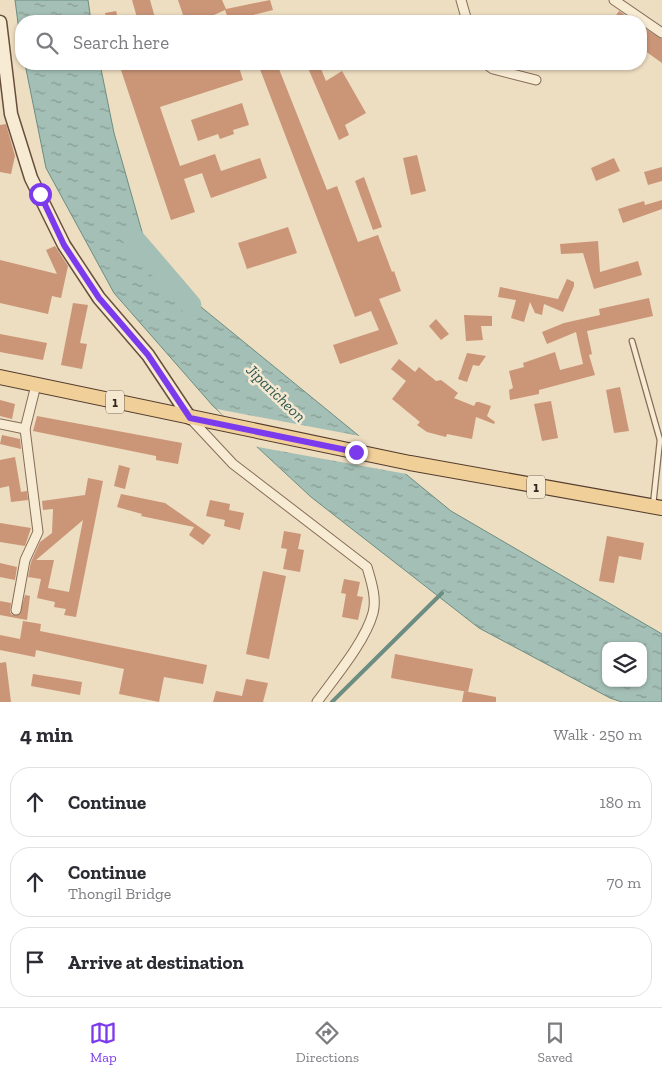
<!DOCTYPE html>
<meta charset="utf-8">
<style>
:root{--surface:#fff;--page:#f2f2f3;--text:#2b2b33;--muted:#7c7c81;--line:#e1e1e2;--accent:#7c3aed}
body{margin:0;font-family:"Zilla Slab",serif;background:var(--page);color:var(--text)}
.controls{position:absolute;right:15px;bottom:15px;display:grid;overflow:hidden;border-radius:10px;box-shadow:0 1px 4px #0004}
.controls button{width:45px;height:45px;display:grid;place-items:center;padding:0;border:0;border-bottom:1px solid var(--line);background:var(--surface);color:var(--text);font:25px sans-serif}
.stop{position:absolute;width:15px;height:15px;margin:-11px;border:4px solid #7c3aed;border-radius:50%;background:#fff}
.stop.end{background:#7c3aed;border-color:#fff;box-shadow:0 1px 5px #0008}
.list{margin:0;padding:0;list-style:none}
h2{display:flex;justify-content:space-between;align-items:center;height:65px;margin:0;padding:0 20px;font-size:21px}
h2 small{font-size:16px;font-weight:400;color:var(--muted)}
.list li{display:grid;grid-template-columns:32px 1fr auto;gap:15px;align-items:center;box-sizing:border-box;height:70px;margin:0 10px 10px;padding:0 10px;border:1px solid var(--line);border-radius:20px}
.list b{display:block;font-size:19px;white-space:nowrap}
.list p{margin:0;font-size:16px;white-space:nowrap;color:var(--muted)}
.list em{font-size:16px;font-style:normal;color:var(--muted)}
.icon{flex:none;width:28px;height:28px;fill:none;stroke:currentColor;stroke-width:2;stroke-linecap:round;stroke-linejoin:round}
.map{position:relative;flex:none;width:662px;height:702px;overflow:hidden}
.search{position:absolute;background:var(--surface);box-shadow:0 1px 4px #0004;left:15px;right:15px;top:15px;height:55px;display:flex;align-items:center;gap:12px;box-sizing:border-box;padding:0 18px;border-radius:20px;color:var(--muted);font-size:19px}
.sheet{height:305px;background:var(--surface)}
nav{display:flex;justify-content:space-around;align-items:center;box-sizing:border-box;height:70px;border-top:1px solid var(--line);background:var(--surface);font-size:14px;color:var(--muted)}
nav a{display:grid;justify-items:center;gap:2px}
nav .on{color:var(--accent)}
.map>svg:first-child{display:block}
.water{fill:url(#water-ripples);stroke:#6b8d82;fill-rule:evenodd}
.pier{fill:#edddc1}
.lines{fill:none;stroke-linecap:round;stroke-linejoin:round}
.stream{stroke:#6b8d82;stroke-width:4}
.river{stroke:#a4bfb5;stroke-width:21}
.building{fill:#cb9577;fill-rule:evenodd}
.lane-casing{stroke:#866e59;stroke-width:7}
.street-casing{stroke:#866e59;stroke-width:11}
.secondary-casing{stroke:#684f3c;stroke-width:15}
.primary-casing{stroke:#543d2d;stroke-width:16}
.lane{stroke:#f8ebd4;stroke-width:4.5}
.street{stroke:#f8ebd4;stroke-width:9}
.secondary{stroke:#f8ebd4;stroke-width:12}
.primary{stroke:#f0cf99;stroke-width:14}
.route{stroke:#7c3aed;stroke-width:6}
.labels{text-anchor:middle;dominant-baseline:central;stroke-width:5;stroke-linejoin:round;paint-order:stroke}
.shield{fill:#f5e8d1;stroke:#6f6253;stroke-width:1}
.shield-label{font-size:14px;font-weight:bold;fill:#36281d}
.water-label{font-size:16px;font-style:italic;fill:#2d5650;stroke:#f5e8d1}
</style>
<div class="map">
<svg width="662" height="702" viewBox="0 0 662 702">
<defs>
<pattern id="water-ripples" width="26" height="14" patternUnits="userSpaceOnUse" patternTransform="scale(1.25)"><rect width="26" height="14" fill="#a4bfb5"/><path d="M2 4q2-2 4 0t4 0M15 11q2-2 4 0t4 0" fill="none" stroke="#869b93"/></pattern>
</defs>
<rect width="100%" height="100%" fill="#edddc1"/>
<g class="water">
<polygon points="15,0 88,0 91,21 21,21 21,46"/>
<path d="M25,64h75l14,69 38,134 299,244 211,123v68h-40l-12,-4 -131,-70 -168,-131 -98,-91 -99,-113 -68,-125zM606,646h37v37h-37z"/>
</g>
<polygon class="pier" points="217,409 365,437 412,475 253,446"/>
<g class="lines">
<polyline class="stream" points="332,702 442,593"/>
<polyline class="river" points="131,235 191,305"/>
</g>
<g class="building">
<polygon points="132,0 150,0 156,21 138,21"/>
<polygon points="178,0 222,0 226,9 270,0 273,10 229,21 225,10 205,19 206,21 192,21 191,16 184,18"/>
<polygon points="116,11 119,21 107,21 105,13"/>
<polygon points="619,11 634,21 612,21"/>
<polygon points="641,26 662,39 662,63 641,48"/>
<polygon points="119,64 238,64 243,80 160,107 180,166 215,154 221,171 260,158 267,178 211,198 202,173 184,179 195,212 171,220"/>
<polygon points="258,64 277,64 327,190 337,186 358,242 378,235 392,272 394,271 401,291 379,299 398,344 340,364 333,345 379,330 371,311 355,317"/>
<polygon points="319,64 326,81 342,71 366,113 345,125 349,135 339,140 308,68"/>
<polygon points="242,103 249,125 233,130 234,134 220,139 218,134 198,141 191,120"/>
<polygon points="6,124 15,156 11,174 0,172 0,125"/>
<polygon points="417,155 426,191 411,195 403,158"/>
<polygon points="614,158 620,171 596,181 591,168"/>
<polygon points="662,167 662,181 648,185 644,172"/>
<polygon points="364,177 382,227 373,230 355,181"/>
<polygon points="662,200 662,209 623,223 618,209 644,201 645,205"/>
<polygon points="288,227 297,253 247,269 238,243"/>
<polygon points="598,241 600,272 638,261 642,275 594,289 583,253 561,254 560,244"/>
<polygon points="55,246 68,266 61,298 52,296 48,314 0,303 0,260 57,274 46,250"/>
<polygon points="567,279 574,282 574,286 563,312 544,304 542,315 535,313 530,302 524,322 511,318 516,300 498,297 500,287 558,299"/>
<polygon points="649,298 653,316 587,331 592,354 589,355 595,375 539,390 539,394 510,400 509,390 513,388 509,371 524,367 523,363 555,352 560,370 583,364 576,332 547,344 542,332 564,323 600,315 599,309"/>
<polygon points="73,303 88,305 80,343 87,344 82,369 61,365"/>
<polygon points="464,315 492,316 492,326 481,326 483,340 466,341"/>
<polygon points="436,319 449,334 441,340 429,326"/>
<polygon points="0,334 47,343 43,360 0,352"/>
<polygon points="467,353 486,356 479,366 473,365 467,382 458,379"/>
<polygon points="399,359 415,372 419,367 436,381 441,380 458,393 454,398 474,406 476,402 479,402 491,406 487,416 495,422 494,424 476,417 472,439 447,434 446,437 427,432 417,425 420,422 392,399 406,381 391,369"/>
<polygon points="620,387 629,431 614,433 606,390"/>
<polygon points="0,400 15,404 12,419 0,416"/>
<polygon points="551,401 558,438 542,441 534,404"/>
<polygon points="37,416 182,443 178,464 156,460 156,456 33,431"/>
<polygon points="2,435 20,439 21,449 0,444"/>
<polygon points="15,457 21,492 27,491 28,500 11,502 9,486 0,488 0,460"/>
<polygon points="119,465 130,468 125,489 114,486"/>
<path d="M88,478l15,3 -27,136 -12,-2 2,-6 -12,-2 1,-5 -18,-4 4,-19 -13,-2 3,-15 9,-20 12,-9 1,-24 -10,1 -1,-9 43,-6zM83,520l-14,72 -21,-4 6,-28h-18z"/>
<polygon points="121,494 165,503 211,535 203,545 189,535 194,527 141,516 142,514 117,507"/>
<polygon points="210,500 230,504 229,510 244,513 240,530 224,526 225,520 206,516"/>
<polygon points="0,523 31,528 25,546 0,542"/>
<polygon points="284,531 301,534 298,549 304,550 300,572 283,569 287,549 281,548"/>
<polygon points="607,536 644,543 641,560 619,556 614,583 599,581"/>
<polygon points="0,563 17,567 15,580 0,577"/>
<polygon points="263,571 286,576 269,659 246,654"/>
<polygon points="344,579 360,582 357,596 363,597 358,620 342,617 346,594 341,593"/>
<polygon points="25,595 30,596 27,620 0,615 0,601 11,603 10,612 12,615 20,614"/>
<polygon points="23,621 41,624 40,631 207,665 203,684 164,677 159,702 119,694 124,669 36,650 35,657 0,650 0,635 20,639"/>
<polygon points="395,654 473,669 468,692 391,678"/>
<polygon points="6,662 11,702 0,702 0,663"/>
<polygon points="33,674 82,682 80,695 31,686"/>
<polygon points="246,679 268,683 263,702 213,702 216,691 242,696"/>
<polygon points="464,691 496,697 496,702 462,702"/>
</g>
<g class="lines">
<defs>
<polyline id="lane" points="632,341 660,440 653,505"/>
<g id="street">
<polyline points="461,0 467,21"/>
<polyline points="614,0 662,33"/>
<polyline points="486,64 493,69 536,80"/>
<path d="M190,418l43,46 134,103c4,14 10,31 6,46 -8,29 -38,64 -56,89"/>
<polyline points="0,424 25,429"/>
<polyline points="16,610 25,560 38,532 25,429 36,385"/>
</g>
<polyline id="secondary" points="0,22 11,114 31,178 64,245 99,298 148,355 190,418"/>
<polyline id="primary" points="0,377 410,463 662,508"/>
</defs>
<use href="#lane" class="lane-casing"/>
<use href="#street" class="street-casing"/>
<use href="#secondary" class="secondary-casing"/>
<use href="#primary" class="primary-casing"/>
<use href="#lane" class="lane"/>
<use href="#street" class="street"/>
<use href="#secondary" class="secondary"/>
<use href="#primary" class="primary"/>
</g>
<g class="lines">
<polyline class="route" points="40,194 64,245 99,298 148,355 190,418 356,452"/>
</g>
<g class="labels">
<g class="shield">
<rect x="106" y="390.5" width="18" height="23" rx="4"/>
<rect x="527" y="475.5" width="18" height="23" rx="4"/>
</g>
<g class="shield-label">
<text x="115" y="402">1</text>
<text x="536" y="487">1</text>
</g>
<g class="water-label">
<text transform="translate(276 393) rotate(44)">Jiparicheon</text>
</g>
</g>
</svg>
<div class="controls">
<button><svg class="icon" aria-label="layers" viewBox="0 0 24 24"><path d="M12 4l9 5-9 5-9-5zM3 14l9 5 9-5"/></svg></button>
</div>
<div class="stop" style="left:40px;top:194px"></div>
<div class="stop end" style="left:356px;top:452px"></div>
<div class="search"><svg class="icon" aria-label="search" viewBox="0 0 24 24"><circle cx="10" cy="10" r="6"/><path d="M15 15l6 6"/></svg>Search here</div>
</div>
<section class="sheet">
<h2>4 min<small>Walk · 250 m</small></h2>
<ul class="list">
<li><svg class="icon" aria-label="ahead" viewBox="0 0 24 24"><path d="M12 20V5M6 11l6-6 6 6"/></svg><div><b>Continue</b></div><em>180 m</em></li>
<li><svg class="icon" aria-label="ahead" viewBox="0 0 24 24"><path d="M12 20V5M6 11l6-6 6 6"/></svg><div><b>Continue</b><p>Thongil Bridge</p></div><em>70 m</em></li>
<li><svg class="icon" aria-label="arrive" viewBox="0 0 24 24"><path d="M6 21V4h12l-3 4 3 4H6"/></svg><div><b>Arrive at destination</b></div></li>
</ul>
</section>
<nav>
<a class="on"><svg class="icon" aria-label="map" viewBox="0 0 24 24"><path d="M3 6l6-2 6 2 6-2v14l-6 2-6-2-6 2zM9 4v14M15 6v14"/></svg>Map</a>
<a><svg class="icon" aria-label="directions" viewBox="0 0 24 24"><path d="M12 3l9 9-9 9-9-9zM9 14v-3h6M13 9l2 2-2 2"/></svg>Directions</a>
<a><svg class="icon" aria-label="saved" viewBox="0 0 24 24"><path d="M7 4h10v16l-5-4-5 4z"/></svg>Saved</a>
</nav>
